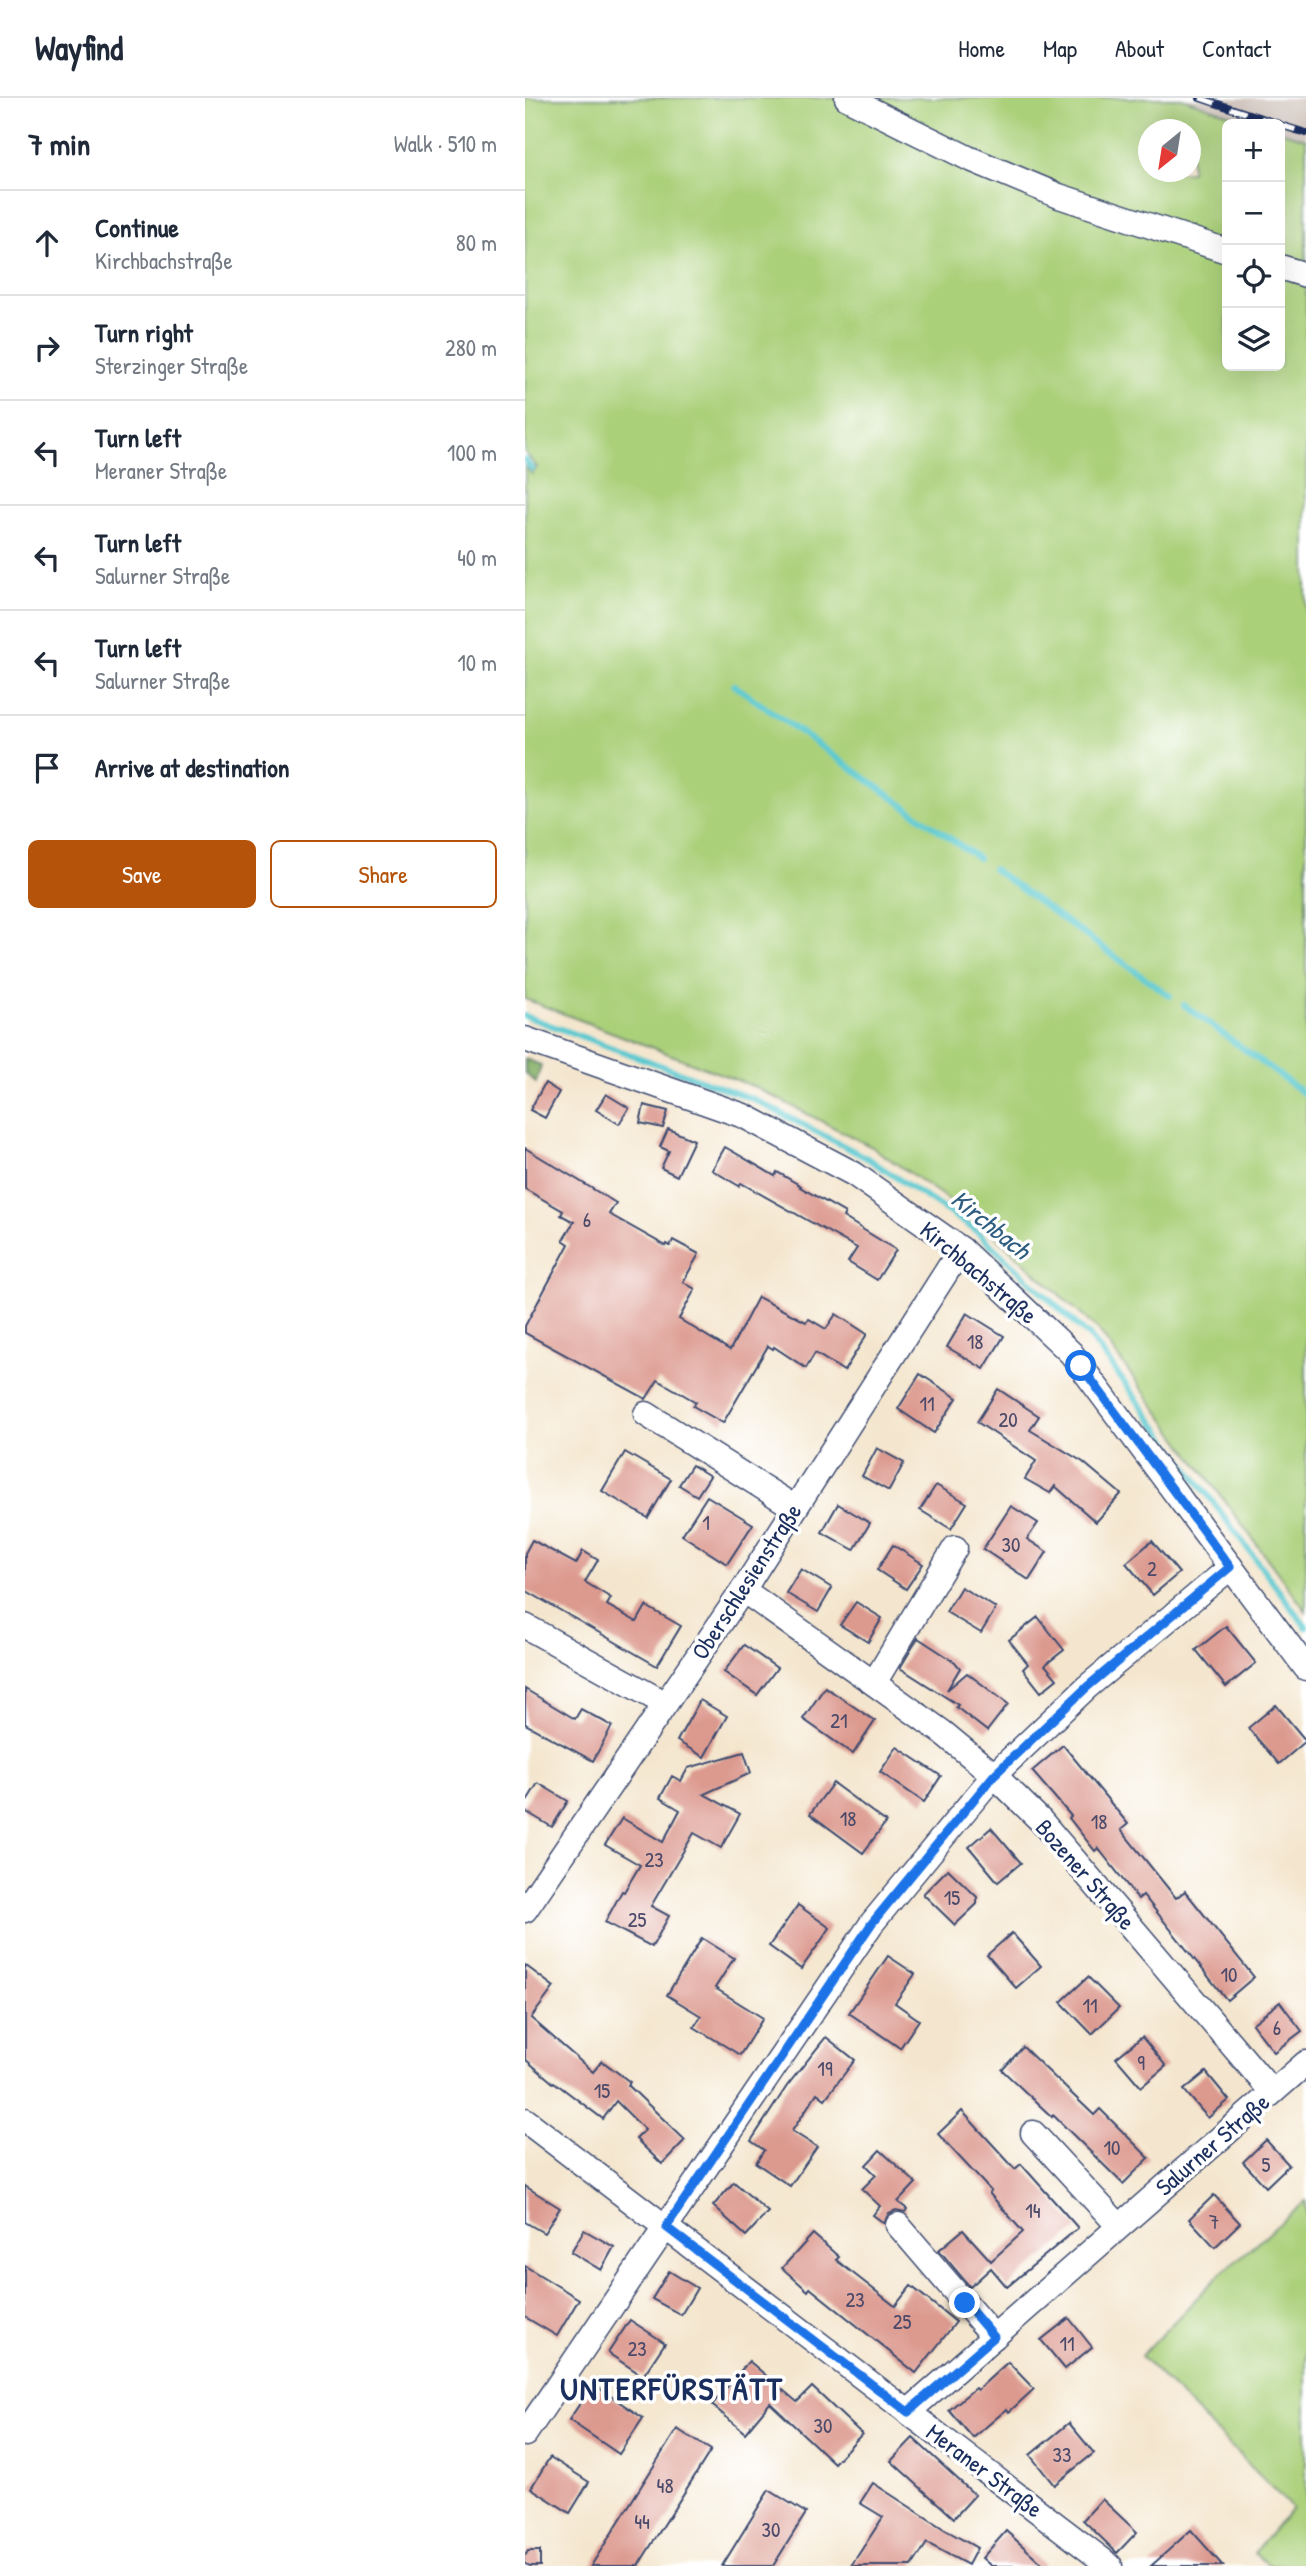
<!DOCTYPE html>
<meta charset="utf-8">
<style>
:root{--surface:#fff;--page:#f6f6f7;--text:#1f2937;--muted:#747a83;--line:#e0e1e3;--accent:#b45309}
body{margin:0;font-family:"Patrick Hand",sans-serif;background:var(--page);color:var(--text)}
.controls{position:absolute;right:21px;top:21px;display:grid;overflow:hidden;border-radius:10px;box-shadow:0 7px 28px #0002}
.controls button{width:63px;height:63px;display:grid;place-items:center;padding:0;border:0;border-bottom:2px solid var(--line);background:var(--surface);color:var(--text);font:35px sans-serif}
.compass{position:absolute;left:613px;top:21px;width:63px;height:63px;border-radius:50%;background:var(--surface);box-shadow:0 7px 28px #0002;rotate:210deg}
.stop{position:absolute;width:21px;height:21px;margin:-16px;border:5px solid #1a73e8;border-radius:50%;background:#fff}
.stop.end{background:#1a73e8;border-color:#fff;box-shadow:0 2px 7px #0008}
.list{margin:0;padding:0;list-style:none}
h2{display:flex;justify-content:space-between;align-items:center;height:91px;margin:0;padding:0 28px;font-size:30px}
h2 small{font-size:23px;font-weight:400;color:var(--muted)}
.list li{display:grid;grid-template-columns:46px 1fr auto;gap:21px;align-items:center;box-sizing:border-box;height:105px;padding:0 28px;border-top:2px solid var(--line)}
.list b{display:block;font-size:26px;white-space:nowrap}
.list p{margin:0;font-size:23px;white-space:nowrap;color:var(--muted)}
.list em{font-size:23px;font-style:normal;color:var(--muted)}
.actions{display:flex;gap:14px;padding:21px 28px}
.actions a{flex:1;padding:16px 0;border:2px solid var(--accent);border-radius:10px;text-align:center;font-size:24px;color:var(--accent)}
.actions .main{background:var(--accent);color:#fff}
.icon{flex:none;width:38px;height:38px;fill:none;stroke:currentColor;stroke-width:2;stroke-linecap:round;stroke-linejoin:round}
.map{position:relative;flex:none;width:781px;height:2468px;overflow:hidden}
header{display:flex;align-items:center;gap:42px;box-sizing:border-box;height:98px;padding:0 35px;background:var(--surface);border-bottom:2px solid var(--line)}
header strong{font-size:33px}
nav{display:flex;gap:38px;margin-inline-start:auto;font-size:24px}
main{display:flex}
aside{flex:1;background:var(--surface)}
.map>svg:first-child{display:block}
.industrial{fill:#cec1b9}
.green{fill:#abd07a;stroke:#63806c;stroke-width:2;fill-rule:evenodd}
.forest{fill:#88b26a;stroke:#527064;stroke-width:2}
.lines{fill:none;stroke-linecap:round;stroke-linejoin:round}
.stream{stroke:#5cc9d0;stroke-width:6}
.building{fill:#dc998e}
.minor-casing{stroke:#3c4a6f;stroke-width:27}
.minor{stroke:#fff;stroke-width:24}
.rail-casing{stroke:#1b2f5e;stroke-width:8}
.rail{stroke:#fff;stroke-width:5;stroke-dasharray:16;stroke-linecap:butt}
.route{stroke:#1a73e8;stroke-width:9}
.labels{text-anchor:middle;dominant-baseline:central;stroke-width:7;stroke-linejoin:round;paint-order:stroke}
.number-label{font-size:21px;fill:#4b4a6a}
.street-label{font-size:24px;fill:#1b2f5e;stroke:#fff}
.water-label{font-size:26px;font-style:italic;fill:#2e5d80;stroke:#fff}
.district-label{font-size:32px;font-weight:bold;letter-spacing:2px;fill:#1b2f5e;stroke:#fff}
</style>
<header>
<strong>Wayfind</strong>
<nav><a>Home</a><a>Map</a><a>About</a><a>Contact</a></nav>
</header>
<main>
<aside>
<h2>7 min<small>Walk · 510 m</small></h2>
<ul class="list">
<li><svg class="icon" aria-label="ahead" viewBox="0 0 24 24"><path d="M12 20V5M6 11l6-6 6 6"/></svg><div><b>Continue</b><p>Kirchbachstraße</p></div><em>80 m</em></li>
<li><svg class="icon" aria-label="right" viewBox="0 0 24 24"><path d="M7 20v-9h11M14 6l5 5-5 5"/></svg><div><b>Turn right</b><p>Sterzinger Straße</p></div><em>280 m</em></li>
<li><svg class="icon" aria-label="left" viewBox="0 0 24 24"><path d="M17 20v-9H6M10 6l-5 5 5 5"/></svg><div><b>Turn left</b><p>Meraner Straße</p></div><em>100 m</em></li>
<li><svg class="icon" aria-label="left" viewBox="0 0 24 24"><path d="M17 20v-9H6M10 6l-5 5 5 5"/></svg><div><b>Turn left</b><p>Salurner Straße</p></div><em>40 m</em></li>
<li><svg class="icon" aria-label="left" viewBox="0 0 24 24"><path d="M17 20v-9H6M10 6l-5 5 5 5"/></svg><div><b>Turn left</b><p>Salurner Straße</p></div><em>10 m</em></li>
<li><svg class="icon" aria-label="arrive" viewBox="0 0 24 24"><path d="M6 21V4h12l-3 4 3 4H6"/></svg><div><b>Arrive at destination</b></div></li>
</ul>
<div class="actions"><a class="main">Save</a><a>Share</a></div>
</aside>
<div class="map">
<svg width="781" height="2468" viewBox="0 0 781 2468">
<rect width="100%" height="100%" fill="#fff"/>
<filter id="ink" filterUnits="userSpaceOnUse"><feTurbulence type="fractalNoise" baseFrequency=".0143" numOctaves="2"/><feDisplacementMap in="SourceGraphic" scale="14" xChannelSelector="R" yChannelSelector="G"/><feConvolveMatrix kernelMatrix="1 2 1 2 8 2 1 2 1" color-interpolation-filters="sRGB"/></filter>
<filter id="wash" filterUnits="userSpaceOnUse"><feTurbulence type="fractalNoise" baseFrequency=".00686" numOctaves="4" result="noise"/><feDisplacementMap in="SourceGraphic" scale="28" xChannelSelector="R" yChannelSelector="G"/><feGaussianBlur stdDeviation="1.57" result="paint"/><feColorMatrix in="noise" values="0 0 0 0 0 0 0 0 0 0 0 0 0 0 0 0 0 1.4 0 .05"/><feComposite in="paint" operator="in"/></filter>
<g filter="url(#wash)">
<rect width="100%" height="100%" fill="#f4e6ce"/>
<polygon class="industrial" points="657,0 781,0 781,41 755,33 755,26 733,26"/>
<g class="green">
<path d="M0,0h657l76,26h-31v242h53v-235l26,8v1472l-208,-281 -120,-110 -106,-73 -117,-60 -230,-88v-533l7,8 5,-7 -12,-14zM624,32h42v42h-42z"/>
<polygon points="781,2103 781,2468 746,2468 729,2455 767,2410 616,2258 691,2180"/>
</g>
<polygon class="forest" points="0,961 16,967 11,985 0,975"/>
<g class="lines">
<g class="stream">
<polyline points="0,362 7,371"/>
<polyline points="209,587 453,760"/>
<polyline points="468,771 645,898"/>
<polyline points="659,907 781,997"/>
<polyline points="0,918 228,1001 342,1060 450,1132 566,1240 781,1529"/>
</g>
</g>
<g id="blocks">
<g class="building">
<polygon points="20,985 34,994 20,1020 5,1012"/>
<polygon points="81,996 104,1010 94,1026 71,1012"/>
<polygon points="119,1007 143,1013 138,1030 115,1025"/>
<polygon points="143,1031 169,1042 152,1078 136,1070 144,1053 135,1049"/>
<polygon points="200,1049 250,1078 252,1074 276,1088 275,1089 320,1115 318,1119 371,1152 352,1182 323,1164 332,1150 216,1085 214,1088 187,1072"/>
<polygon points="0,1050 91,1105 84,1116 141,1148 142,1146 145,1148 148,1142 174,1156 158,1184 170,1191 154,1221 205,1252 233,1199 281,1224 284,1221 301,1231 311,1216 342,1236 319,1273 290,1255 281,1270 249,1249 248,1251 243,1248 198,1325 168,1308 171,1304 133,1282 121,1301 0,1235 0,1228 44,1146 38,1142 49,1124 36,1117 38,1113 0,1091"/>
<polygon points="442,1215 479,1238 459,1271 422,1249"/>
<polygon points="395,1276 432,1300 409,1335 373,1311"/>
<polygon points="473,1291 514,1318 505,1332 558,1364 596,1396 571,1424 530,1388 525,1395 500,1381 511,1363 452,1324"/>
<polygon points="352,1350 379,1365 364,1393 337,1378"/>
<polygon points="100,1354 146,1381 123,1420 77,1393"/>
<polygon points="167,1367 185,1378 172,1398 154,1387"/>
<polygon points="411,1387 442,1405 426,1431 395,1412"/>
<polygon points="182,1398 228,1426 202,1466 157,1437"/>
<polygon points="313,1406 345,1425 329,1452 297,1434"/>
<polygon points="486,1408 513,1425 502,1441 522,1454 504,1482 458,1451"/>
<polygon points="7,1442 51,1466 58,1453 73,1462 60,1484 86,1500 82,1507 112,1524 121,1508 156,1528 132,1568 0,1492 0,1455"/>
<polygon points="627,1443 654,1475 628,1497 601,1465"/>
<polygon points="368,1447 398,1466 381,1491 352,1472"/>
<polygon points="276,1471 307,1490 293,1514 261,1495"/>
<polygon points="436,1489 471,1510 456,1535 421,1514"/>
<polygon points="331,1504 357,1520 343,1544 315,1527"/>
<polygon points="513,1519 539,1552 520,1567 532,1581 516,1594 498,1571 503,1566 484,1542"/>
<polygon points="701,1528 731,1565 701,1589 671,1552"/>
<polygon points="393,1540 430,1564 435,1570 422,1592 442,1575 483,1606 462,1633 431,1609 433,1607 375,1570"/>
<polygon points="219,1547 252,1570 232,1597 199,1574"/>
<polygon points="300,1589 350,1623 328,1656 278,1621"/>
<polygon points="0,1591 50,1621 56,1611 87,1628 68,1663 0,1626"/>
<polygon points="175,1602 202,1618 179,1659 152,1643"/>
<polygon points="751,1607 781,1643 754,1666 723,1630"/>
<polygon points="538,1647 603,1726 596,1732 651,1800 660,1793 729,1879 702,1902 618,1797 613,1801 573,1750 570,1753 544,1720 546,1718 507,1673"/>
<polygon points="372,1649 416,1678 399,1704 355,1674"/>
<polygon points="219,1654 226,1675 179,1696 215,1716 196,1750 169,1735 126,1808 144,1818 127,1849 80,1824 97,1793 99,1794 115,1767 80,1747 97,1720 138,1744 155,1712 135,1700 147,1678 156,1683 163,1670"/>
<polygon points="13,1685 43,1703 27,1729 0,1713 0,1706"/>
<polygon points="308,1685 361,1724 338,1755 285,1716"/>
<polygon points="466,1730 496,1765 473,1784 444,1749"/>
<polygon points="423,1771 452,1799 452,1806 430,1827 398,1796"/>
<polygon points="273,1807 305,1830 276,1871 244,1848"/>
<polygon points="487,1835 516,1868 491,1890 462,1857"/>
<polygon points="177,1840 209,1860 190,1890 238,1920 215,1957 169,1929 176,1918 142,1897"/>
<polygon points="363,1858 390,1876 370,1905 394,1922 375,1950 324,1915"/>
<polygon points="0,1867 29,1889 6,1920 68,1974 77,1963 105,1984 103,1987 160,2042 137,2066 111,2041 120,2032 91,2003 78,2021 29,1984 28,1985 0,1961"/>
<polygon points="563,1879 594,1910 567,1936 536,1904"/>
<polygon points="755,1904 777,1933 749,1954 727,1926"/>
<polygon points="301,1939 330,1962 300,2001 292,1995 267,2033 292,2049 265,2088 231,2065 239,2052 226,2043 262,1988"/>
<polygon points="617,1939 641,1968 616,1989 591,1960"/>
<polygon points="498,1949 569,2017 575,2011 624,2060 598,2086 528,2017 527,2019 477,1972"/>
<polygon points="681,1974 704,2002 683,2020 659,1992"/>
<polygon points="437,2013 490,2071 496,2066 553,2130 482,2189 466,2170 445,2189 414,2152 438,2132 466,2163 498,2134 464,2095 466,2093 413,2036"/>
<polygon points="741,2042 764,2067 741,2089 718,2064"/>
<polygon points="355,2052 391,2085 373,2104 382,2111 380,2114 371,2112 364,2115 359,2125 348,2117 355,2108 337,2091 351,2077 341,2067"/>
<polygon points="209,2084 243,2114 221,2138 188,2108"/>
<polygon points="0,2088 35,2110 19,2135 0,2124"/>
<polygon points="689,2097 715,2125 690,2149 664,2121"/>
<polygon points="59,2132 89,2149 76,2172 46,2154"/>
<polygon points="288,2136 314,2159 311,2162 370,2208 386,2188 431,2224 391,2275 285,2190 283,2193 257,2170"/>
<polygon points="0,2168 54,2201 32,2238 0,2219"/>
<polygon points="144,2173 172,2190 156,2217 127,2201"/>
<polygon points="544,2220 567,2249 540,2271 516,2242"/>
<polygon points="105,2222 140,2245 118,2278 83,2255"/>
<polygon points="224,2263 272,2304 287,2289 337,2336 309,2365 245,2305 220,2335 187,2307"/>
<polygon points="483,2264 509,2291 484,2314 482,2311 448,2340 424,2312 450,2290 452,2292"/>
<polygon points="68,2286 118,2320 94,2356 44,2322"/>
<polygon points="544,2325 569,2355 529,2387 505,2357"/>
<polygon points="152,2331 186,2352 113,2468 66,2468"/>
<polygon points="388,2340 450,2397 429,2420 366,2363"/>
<polygon points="25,2359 64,2384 45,2415 6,2390"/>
<polygon points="348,2385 419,2431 452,2450 443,2467 402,2445 387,2468 326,2468 358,2419 335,2405"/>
<polygon points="244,2392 281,2415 248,2468 197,2468"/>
<polygon points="577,2401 612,2434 592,2455 558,2422"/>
<polygon points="666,2432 698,2468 626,2468"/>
<polygon points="481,2433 520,2468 466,2468 457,2460"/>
<polygon points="3,2453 15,2453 15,2468 5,2468 0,2465 0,2458"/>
</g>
</g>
</g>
<g filter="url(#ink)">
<use href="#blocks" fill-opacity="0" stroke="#3c4a6f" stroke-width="2"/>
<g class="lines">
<defs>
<g id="minor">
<polyline points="322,0 443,60 534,98 702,153"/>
<polyline points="755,169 781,177"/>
<polyline points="0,941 219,1018 329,1076 436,1151 546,1255 781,1570"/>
<polyline points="121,1316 269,1409"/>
<polyline points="218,1492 417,1634 469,1677 516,1723 747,1994"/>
<polyline points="0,1528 139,1605"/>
<polyline points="349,1585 430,1450"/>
<polyline points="0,1812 218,1492 436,1151"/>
<polyline points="0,2022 585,2468"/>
<polyline points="508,2035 594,2128"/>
<polyline points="373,2127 469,2239"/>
<polyline points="383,2314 781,1965"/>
<polyline points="0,2336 347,1825 469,1677 562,1589 706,1469"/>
</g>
</defs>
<use href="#minor" class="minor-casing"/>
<use href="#minor" class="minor"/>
<defs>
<g id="rail">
<polyline points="675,0 754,26"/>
<polyline points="755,27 781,35"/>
</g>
</defs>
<use href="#rail" class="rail-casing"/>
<use href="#rail" class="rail"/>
</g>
</g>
<g class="lines" filter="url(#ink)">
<polyline class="route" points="440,2205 469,2239 383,2314 141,2129 347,1825 469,1677 562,1589 705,1469 556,1268"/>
</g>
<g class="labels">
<g class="number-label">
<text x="62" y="1121">6</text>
<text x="450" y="1243">18</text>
<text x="402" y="1305">11</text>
<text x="483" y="1321">20</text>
<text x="181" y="1424">1</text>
<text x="486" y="1446">30</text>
<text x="627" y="1470">2</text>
<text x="314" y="1622">21</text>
<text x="323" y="1720">18</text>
<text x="574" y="1723">18</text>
<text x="129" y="1761">23</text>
<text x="427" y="1799">15</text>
<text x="112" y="1821">25</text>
<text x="704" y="1876">10</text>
<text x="565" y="1907">11</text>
<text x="752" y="1929">6</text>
<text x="616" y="1964">9</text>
<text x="300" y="1970">19</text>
<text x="77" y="1992">15</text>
<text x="587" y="2049">10</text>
<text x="741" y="2066">5</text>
<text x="508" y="2112">14</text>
<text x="689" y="2123">7</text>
<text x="330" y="2201">23</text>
<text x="377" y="2223">25</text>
<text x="542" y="2245">11</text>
<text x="112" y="2250">23</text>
<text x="298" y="2327">30</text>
<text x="537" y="2356">33</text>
<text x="140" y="2387">48</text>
<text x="117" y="2423">44</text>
<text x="246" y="2431">30</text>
</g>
<g class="street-label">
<text transform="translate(454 1174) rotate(40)">Kirchbachstraße</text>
<text transform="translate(221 1483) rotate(-57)">Oberschlesienstraße</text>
<text transform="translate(561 1776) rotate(49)">Bozener Straße</text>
<text transform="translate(687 2046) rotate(-41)">Salurner Straße</text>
<text transform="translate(460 2372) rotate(37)">Meraner Straße</text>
</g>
<g class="water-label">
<text transform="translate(466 1126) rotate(39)">Kirchbach</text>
</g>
<g class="district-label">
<text x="147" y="2290">UNTERFÜRSTÄTT</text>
</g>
</g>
</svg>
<div class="controls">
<button>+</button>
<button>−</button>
<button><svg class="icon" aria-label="locate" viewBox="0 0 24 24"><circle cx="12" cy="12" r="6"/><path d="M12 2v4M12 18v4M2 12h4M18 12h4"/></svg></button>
<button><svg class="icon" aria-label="layers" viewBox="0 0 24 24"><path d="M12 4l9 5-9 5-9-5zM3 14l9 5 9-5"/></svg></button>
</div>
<svg class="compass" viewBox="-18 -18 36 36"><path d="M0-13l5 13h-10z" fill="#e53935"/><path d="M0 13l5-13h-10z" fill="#747a83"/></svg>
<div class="stop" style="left:556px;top:1268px"></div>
<div class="stop end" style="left:440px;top:2205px"></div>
</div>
</main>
